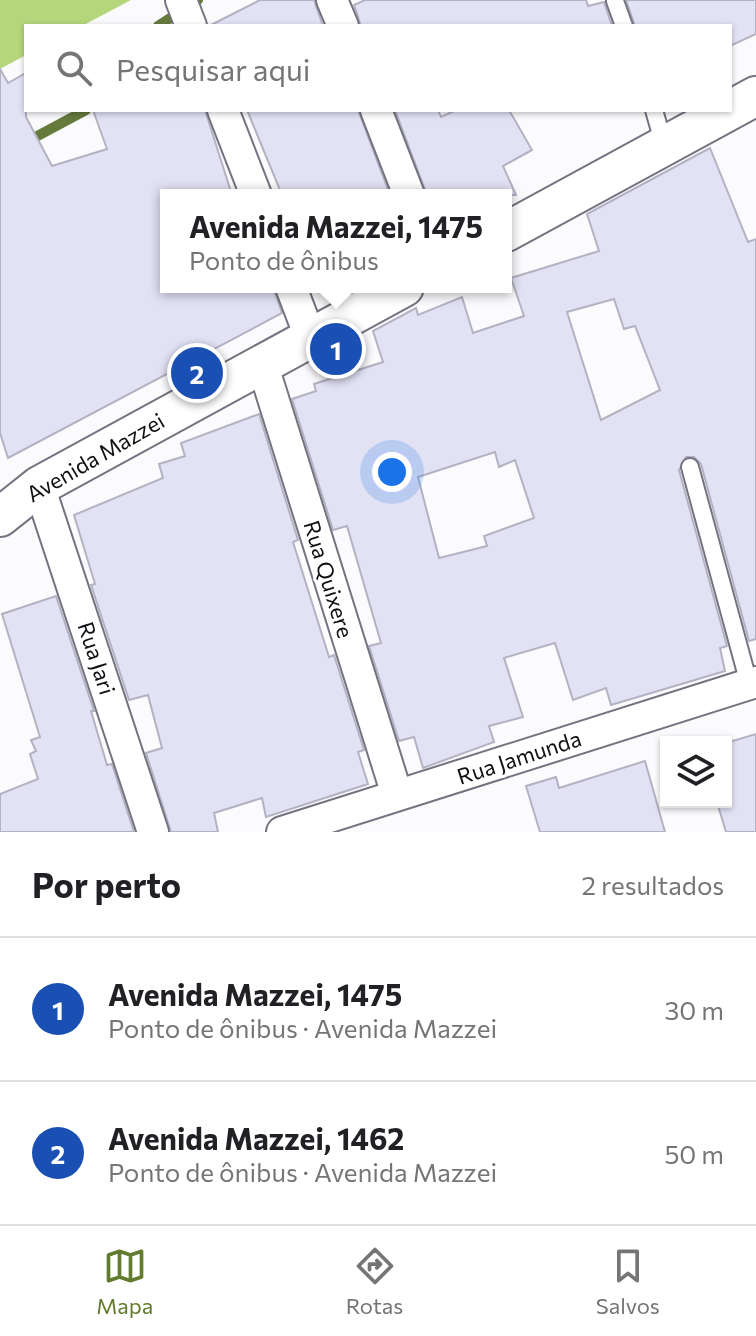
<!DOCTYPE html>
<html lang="pt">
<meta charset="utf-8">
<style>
:root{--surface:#fff;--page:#f6f6f6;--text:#202124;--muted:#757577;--line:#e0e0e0;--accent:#627b2e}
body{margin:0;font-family:Commissioner,sans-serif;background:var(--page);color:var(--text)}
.controls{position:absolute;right:24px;bottom:24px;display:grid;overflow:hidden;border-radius:0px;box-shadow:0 2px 6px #0004}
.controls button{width:72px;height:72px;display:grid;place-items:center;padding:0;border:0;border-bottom:2px solid var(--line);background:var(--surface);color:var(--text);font:40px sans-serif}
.you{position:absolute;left:392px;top:472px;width:28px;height:28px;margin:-20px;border:6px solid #fff;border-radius:50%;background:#1a73e8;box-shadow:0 0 0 12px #1a73e833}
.badge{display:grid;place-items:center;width:52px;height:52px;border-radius:50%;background:var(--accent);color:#fff;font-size:26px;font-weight:700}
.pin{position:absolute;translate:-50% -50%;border:4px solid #fff;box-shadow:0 2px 8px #0006}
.popup{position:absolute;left:160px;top:189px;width:352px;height:104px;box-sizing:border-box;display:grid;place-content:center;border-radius:0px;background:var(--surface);filter:drop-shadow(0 2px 6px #0005);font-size:26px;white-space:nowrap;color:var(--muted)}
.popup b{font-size:30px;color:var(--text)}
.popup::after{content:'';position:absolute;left:50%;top:100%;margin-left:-16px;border:16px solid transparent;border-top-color:var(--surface)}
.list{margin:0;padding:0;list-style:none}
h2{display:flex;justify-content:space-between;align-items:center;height:104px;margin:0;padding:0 32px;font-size:34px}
h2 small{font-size:26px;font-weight:400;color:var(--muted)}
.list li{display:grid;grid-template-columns:52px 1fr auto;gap:24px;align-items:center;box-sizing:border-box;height:144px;padding:0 32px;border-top:2px solid var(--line)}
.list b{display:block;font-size:30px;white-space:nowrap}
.list p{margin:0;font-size:26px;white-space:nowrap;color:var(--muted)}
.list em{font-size:26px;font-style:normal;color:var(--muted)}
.icon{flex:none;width:44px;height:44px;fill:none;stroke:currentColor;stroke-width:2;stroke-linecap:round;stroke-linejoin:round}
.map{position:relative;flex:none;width:756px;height:832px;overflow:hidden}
.search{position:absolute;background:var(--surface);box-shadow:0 2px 6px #0004;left:24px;right:24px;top:24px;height:88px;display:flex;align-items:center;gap:20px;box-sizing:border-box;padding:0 28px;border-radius:0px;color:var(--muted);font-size:30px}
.sheet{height:392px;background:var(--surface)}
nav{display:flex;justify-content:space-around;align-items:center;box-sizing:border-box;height:112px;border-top:2px solid var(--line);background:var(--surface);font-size:22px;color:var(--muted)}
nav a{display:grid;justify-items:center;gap:4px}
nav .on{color:var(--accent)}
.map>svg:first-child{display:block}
.green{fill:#b6d67c}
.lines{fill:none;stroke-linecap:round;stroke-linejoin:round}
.stream{stroke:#657b3c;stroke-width:10}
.building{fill:#e3e2f5;stroke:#b3b2c2;stroke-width:2;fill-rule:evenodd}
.service-casing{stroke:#737381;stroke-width:20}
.minor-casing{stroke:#737381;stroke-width:34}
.tertiary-casing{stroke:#737381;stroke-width:42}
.service{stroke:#fff;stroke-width:16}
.minor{stroke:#fff;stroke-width:30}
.tertiary{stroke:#fff;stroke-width:38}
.labels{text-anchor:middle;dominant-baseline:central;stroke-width:6;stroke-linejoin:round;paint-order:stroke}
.street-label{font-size:22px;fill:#0f0f14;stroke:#fff}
</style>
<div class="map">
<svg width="756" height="832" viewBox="0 0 756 832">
<rect width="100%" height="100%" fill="#fbfbfe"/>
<polygon class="green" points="0,0 131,0 82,26 26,26 26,55 0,69"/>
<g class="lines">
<g class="stream">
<polyline points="158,26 198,0"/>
<polyline points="0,156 86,110"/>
</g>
</g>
<g class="building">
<polygon points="260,0 314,0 323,26 209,26"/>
<polygon points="365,0 586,0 588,6 604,2 612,26 361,26 354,5"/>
<polygon points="626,0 756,0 756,34 730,46 730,26 635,26"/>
<polygon points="0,69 8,83 26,73 26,117 52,166 107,149 93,110 205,110 232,195 166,195 166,287 273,287 282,313 8,458 0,433"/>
<polygon points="247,110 358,110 390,195 282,195"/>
<polygon points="395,110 438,110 441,117 456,110 509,110 532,150 503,166 516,195 427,195"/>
<path d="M710,148l38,94 8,-3v400l-7,2 -48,-177 -7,-7h-8l-7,13 48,176 -7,2 5,23 -114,34 -5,-17 -33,12 -18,-57 -51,15 19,59 -34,9 5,16 -71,26 -9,-31 -15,4 -30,-95 12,-3 -34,-117 -14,4 -41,-131 24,-8 -2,-7 69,-22 -10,-31 43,-23 2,7 44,-18 11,36 51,-17 -13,-38 88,-27 -12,-37zM614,299l10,30 11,-3 25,64 -59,30 -34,-108zM495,452l4,15 16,-7 19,58 -50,18 3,10 -48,12 -21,-81z"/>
<polygon points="259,414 298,540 293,542 329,657 334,655 364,750 358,752 368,784 266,817 262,798 214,813 218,832 171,832 146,753 162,748 148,695 129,700 91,585 95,584 74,515 163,478 159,464 185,456 181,443"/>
<polygon points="56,596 94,711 91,711 107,765 112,764 134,832 0,832 0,794 38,779 30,754 36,751 31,740 40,737 2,614"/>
<polygon points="756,734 756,832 726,832 717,802 726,802 726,743"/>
<polygon points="645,761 665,832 540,832 526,786 556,777 559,788"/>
</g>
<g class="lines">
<defs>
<g id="service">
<polyline points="615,1 624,26"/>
<polyline points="654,110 664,145"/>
<polyline points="690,467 749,684"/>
</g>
<g id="minor">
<polyline points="181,0 191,26"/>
<polyline points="332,0 343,26"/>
<polyline points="223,110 256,195"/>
<polyline points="376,110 409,195"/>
<polyline points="291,287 310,337"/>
<polyline points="262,363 397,795"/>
<polyline points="39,486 153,832"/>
<polyline points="282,832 756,682"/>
</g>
<g id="tertiary">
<polyline points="506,232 756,96"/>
<polyline points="0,517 39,486 404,287"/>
</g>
</defs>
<use href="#service" class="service-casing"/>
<use href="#minor" class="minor-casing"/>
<use href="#tertiary" class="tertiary-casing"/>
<use href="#service" class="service"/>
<use href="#minor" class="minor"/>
<use href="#tertiary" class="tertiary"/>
</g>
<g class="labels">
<g class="street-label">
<text transform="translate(95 457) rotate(-30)">Avenida Mazzei</text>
<text transform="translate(329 579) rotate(73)">Rua Quixere</text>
<text transform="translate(97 658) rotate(72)">Rua Jari</text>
<text transform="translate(519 757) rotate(-18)">Rua Jamunda</text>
</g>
</g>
</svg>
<div class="controls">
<button><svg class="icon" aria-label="layers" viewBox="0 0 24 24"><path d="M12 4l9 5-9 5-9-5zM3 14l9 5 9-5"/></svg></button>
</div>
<div class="you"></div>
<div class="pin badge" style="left:336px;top:349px;background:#1a4fb4">1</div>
<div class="popup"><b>Avenida Mazzei, 1475</b>Ponto de ônibus</div>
<div class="pin badge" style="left:197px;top:373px;background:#1a4fb4">2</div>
<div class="search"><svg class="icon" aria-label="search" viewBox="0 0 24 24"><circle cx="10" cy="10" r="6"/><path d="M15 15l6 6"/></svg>Pesquisar aqui</div>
</div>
<section class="sheet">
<h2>Por perto<small>2 resultados</small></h2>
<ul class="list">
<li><span class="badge" style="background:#1a4fb4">1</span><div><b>Avenida Mazzei, 1475</b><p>Ponto de ônibus · Avenida Mazzei</p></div><em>30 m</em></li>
<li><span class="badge" style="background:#1a4fb4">2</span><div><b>Avenida Mazzei, 1462</b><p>Ponto de ônibus · Avenida Mazzei</p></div><em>50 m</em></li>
</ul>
</section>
<nav>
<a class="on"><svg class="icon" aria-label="map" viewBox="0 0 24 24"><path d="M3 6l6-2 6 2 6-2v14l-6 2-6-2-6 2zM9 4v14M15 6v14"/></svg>Mapa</a>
<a><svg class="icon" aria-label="directions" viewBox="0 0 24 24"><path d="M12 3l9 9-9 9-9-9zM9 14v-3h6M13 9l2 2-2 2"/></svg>Rotas</a>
<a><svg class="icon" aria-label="saved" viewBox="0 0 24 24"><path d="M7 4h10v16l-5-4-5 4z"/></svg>Salvos</a>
</nav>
